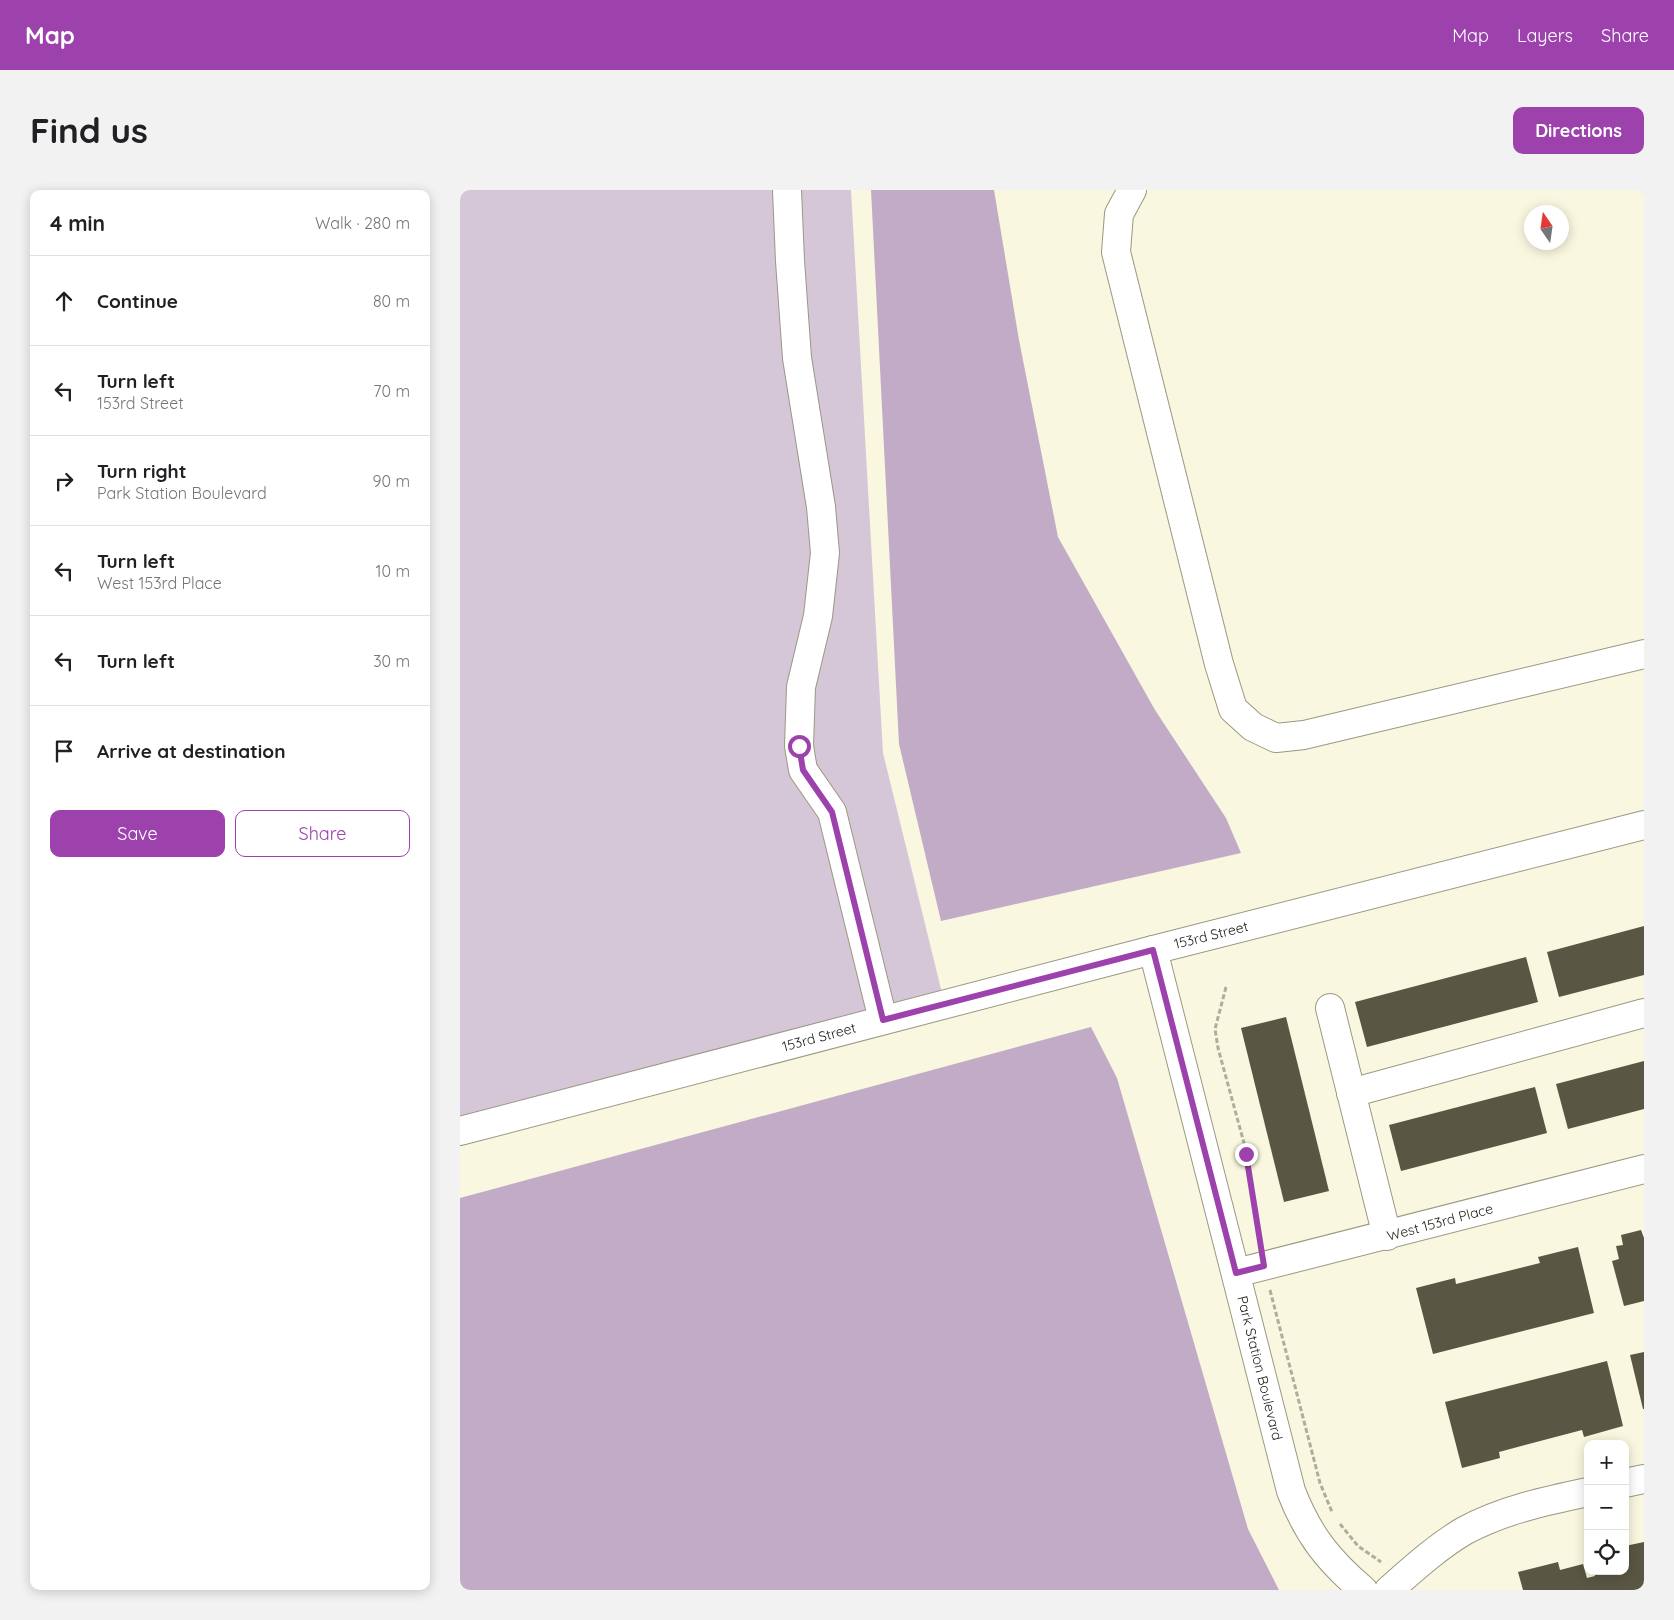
<!DOCTYPE html>
<meta charset="utf-8">
<style>
:root{--surface:#fff;--page:#f2f2f2;--text:#202124;--muted:#757577;--line:#e0e0e0;--accent:#9d42ad}
body{margin:0;font-family:Quicksand,sans-serif;background:var(--page);color:var(--text)}
.controls{position:absolute;right:15px;bottom:15px;display:grid;overflow:hidden;border-radius:10px;box-shadow:0 2px 12px #0003}
.controls button{width:45px;height:45px;display:grid;place-items:center;padding:0;border:0;border-bottom:1px solid var(--line);background:var(--surface);color:var(--text);font:25px sans-serif}
.compass{position:absolute;left:1064px;top:15px;width:45px;height:45px;border-radius:50%;background:var(--surface);box-shadow:0 2px 12px #0003;rotate:347deg}
.stop{position:absolute;width:15px;height:15px;margin:-11px;border:4px solid #9d42ad;border-radius:50%;background:#fff}
.stop.end{background:#9d42ad;border-color:#fff;box-shadow:0 1px 5px #0008}
.list{margin:0;padding:0;list-style:none}
h2{display:flex;justify-content:space-between;align-items:center;height:65px;margin:0;padding:0 20px;font-size:21px}
h2 small{font-size:16px;font-weight:400;color:var(--muted)}
.list li{display:grid;grid-template-columns:32px 1fr auto;gap:15px;align-items:center;box-sizing:border-box;height:90px;padding:0 20px;border-top:1px solid var(--line)}
.list b{display:block;font-size:19px;white-space:nowrap}
.list p{margin:0;font-size:16px;white-space:nowrap;color:var(--muted)}
.list em{font-size:16px;font-style:normal;color:var(--muted)}
.actions{display:flex;gap:10px;padding:15px 20px}
.actions a{flex:1;padding:11px 0;border:1px solid var(--accent);border-radius:10px;text-align:center;font-size:18px;color:var(--accent)}
.actions .main{background:var(--accent);color:#fff}
.icon{flex:none;width:28px;height:28px;fill:none;stroke:currentColor;stroke-width:2;stroke-linecap:round;stroke-linejoin:round}
.map{position:relative;flex:none;width:1184px;height:1400px;overflow:hidden;border-radius:10px}
header{display:flex;align-items:center;gap:30px;box-sizing:border-box;height:70px;padding:0 25px;background:var(--accent);color:#fff}
header strong{font-size:24px}
nav{display:flex;gap:28px;margin-inline-start:auto;font-size:18px}
.intro{display:flex;align-items:center;justify-content:space-between;box-sizing:border-box;height:120px;padding:0 30px}
h1{margin:0;font-size:35px}
.button{padding:12px 22px;border-radius:10px;background:var(--accent);color:#fff;font-size:18px;font-weight:700}
main{display:flex;gap:30px;padding:0 30px}
aside{flex:1;background:var(--surface);border-radius:10px;box-shadow:0 2px 12px #0003}
.map>svg:first-child{display:block}
.green{fill:#d6c7d8}
.forest{fill:#c2abc6}
.building{fill:#595743}
.lines{fill:none;stroke-linecap:round;stroke-linejoin:round}
.minor-casing{stroke:#9b9882;stroke-width:30}
.path{stroke:#afae9b;stroke-width:3;stroke-dasharray:5 2.5;stroke-linecap:butt}
.minor{stroke:#fff;stroke-width:28}
.route{stroke:#9d42ad;stroke-width:6}
.labels{text-anchor:middle;dominant-baseline:central;stroke-width:5;stroke-linejoin:round;paint-order:stroke}
.street-label{font-size:14px;fill:#1c1b13;stroke:#fff}
</style>
<header>
<strong>Map</strong>
<nav><a>Map</a><a>Layers</a><a>Share</a></nav>
</header>
<div class="intro"><h1>Find us</h1><a class="button">Directions</a></div>
<main>
<aside>
<h2>4 min<small>Walk · 280 m</small></h2>
<ul class="list">
<li><svg class="icon" aria-label="ahead" viewBox="0 0 24 24"><path d="M12 20V5M6 11l6-6 6 6"/></svg><div><b>Continue</b></div><em>80 m</em></li>
<li><svg class="icon" aria-label="left" viewBox="0 0 24 24"><path d="M17 20v-9H6M10 6l-5 5 5 5"/></svg><div><b>Turn left</b><p>153rd Street</p></div><em>70 m</em></li>
<li><svg class="icon" aria-label="right" viewBox="0 0 24 24"><path d="M7 20v-9h11M14 6l5 5-5 5"/></svg><div><b>Turn right</b><p>Park Station Boulevard</p></div><em>90 m</em></li>
<li><svg class="icon" aria-label="left" viewBox="0 0 24 24"><path d="M17 20v-9H6M10 6l-5 5 5 5"/></svg><div><b>Turn left</b><p>West 153rd Place</p></div><em>10 m</em></li>
<li><svg class="icon" aria-label="left" viewBox="0 0 24 24"><path d="M17 20v-9H6M10 6l-5 5 5 5"/></svg><div><b>Turn left</b></div><em>30 m</em></li>
<li><svg class="icon" aria-label="arrive" viewBox="0 0 24 24"><path d="M6 21V4h12l-3 4 3 4H6"/></svg><div><b>Arrive at destination</b></div></li>
</ul>
<div class="actions"><a class="main">Save</a><a>Share</a></div>
</aside>
<div class="map">
<svg width="1184" height="1400" viewBox="0 0 1184 1400">
<rect width="100%" height="100%" fill="#f9f7df"/>
<polygon class="green" points="0,0 391,0 423,563 482,803 0,928"/>
<g class="forest">
<polygon points="411,0 534,0 559,150 598,347 695,520 766,628 781,663 481,731 439,554"/>
<polygon points="631,837 657,888 788,1339 819,1400 0,1400 0,1008"/>
</g>
<g class="building">
<polygon points="1184,736 1184,785 1099,807 1087,762"/>
<polygon points="1066,767 1078,812 907,857 895,812"/>
<polygon points="826,827 869,1001 824,1012 781,838"/>
<polygon points="1184,871 1184,919 1108,939 1096,894"/>
<polygon points="1075,897 1087,943 941,981 929,935"/>
<polygon points="1181,1040 1184,1048 1184,1111 1164,1116 1152,1071 1159,1069 1156,1056 1163,1055 1161,1045"/>
<polygon points="1118,1057 1134,1123 973,1164 956,1098 995,1088 996,1094 1080,1073 1078,1067"/>
<polygon points="1184,1162 1184,1219 1183,1219 1170,1165"/>
<polygon points="1147,1171 1163,1236 1124,1247 1122,1240 1039,1262 1040,1268 1002,1278 985,1212"/>
<polygon points="1184,1352 1184,1400 1063,1400 1058,1382 1098,1372 1100,1380 1123,1374 1127,1388 1135,1386 1134,1381 1165,1381 1165,1356"/>
</g>
<g class="lines">
<defs>
<g id="minor">
<polyline points="327,0 330,71 337,168 361,317 365,363 358,426 341,497 339,556 343,580 372,622 423,830"/>
<polyline points="672,0 659,24 656,62 759,474 773,519 793,537 816,548 844,545 1184,464"/>
<path d="M693,760l138,541c17,44 37,69 72,99"/>
<polyline points="870,818 927,1046"/>
<polyline points="891,903 1184,823"/>
<polyline points="0,941 693,760 1184,635"/>
<polyline points="776,1083 1184,979"/>
<polyline points="1165,1293 1184,1289"/>
<path d="M929,1400c24,-21 48,-43 75,-59 39,-21 81,-30 124,-39"/>
</g>
</defs>
<use href="#minor" class="minor-casing"/>
<g class="path">
<polyline points="766,797 755,839 758,858 787,964 800,1050"/>
<polyline points="810,1100 860,1293 872,1322"/>
<polyline points="880,1334 898,1356 921,1372"/>
</g>
<use href="#minor" class="minor"/>
</g>
<g class="lines">
<polyline class="route" points="339,556 343,580 372,622 423,830 693,760 776,1083 804,1076 786,964"/>
</g>
<g class="labels">
<g class="street-label">
<text transform="translate(751 745) rotate(-14)">153rd Street</text>
<text transform="translate(359 847) rotate(-15)">153rd Street</text>
<text transform="translate(980 1032) rotate(-15)">West 153rd Place</text>
<text transform="translate(800 1178) rotate(76)">Park Station Boulevard</text>
</g>
</g>
</svg>
<div class="controls">
<button>+</button>
<button>−</button>
<button><svg class="icon" aria-label="locate" viewBox="0 0 24 24"><circle cx="12" cy="12" r="6"/><path d="M12 2v4M12 18v4M2 12h4M18 12h4"/></svg></button>
</div>
<svg class="compass" viewBox="-18 -18 36 36"><path d="M0-13l5 13h-10z" fill="#e53935"/><path d="M0 13l5-13h-10z" fill="#757577"/></svg>
<div class="stop" style="left:339px;top:556px"></div>
<div class="stop end" style="left:786px;top:964px"></div>
</div>
</main>
